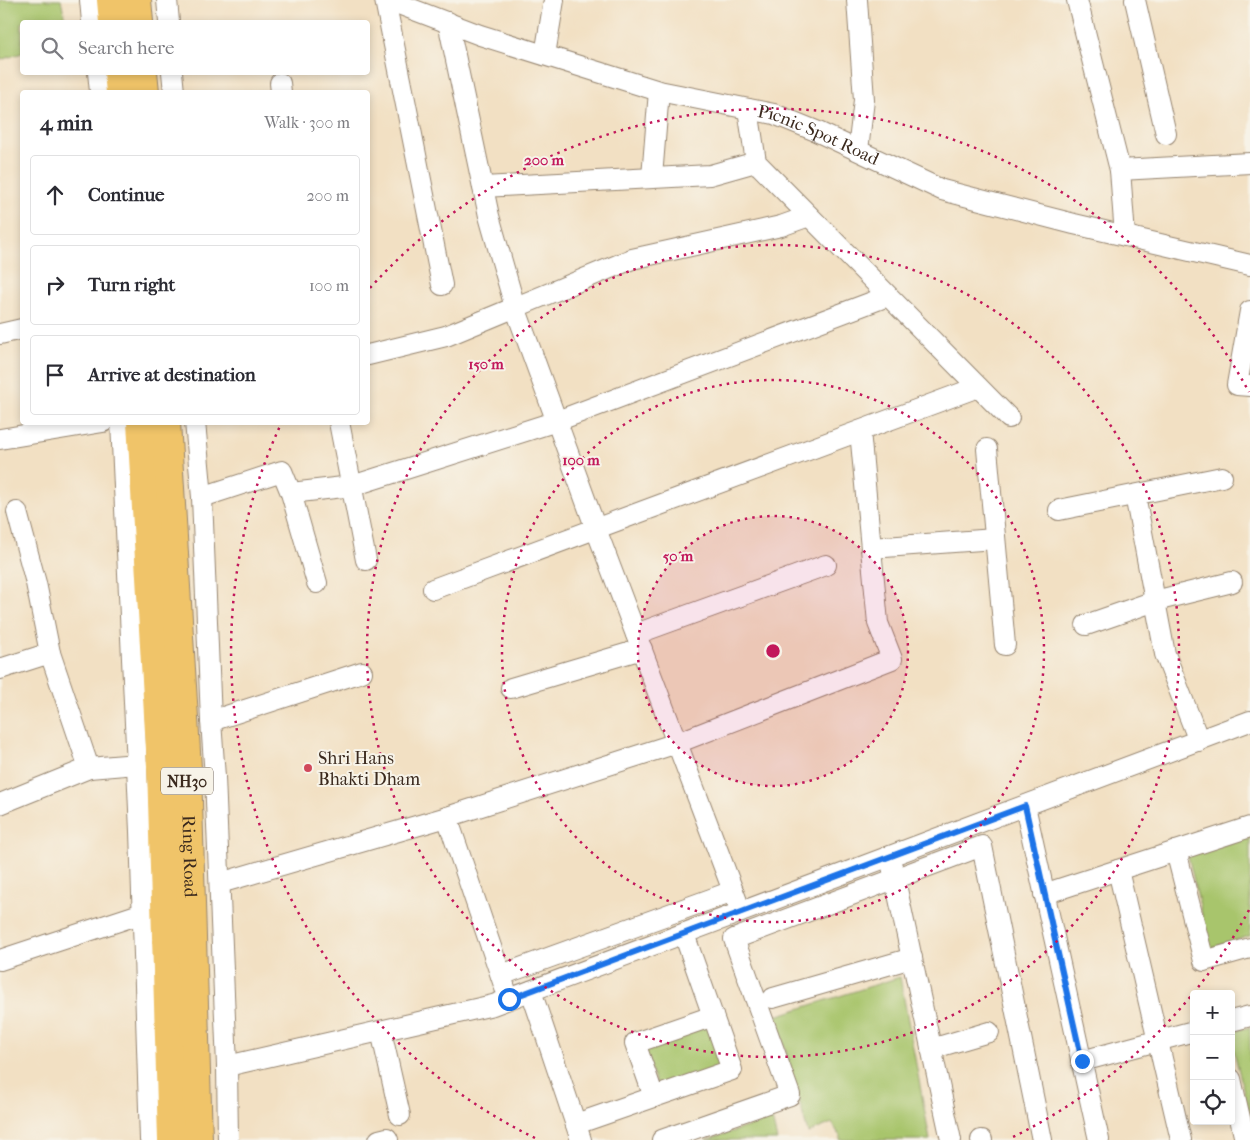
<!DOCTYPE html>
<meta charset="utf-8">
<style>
:root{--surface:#fff;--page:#f2f2f3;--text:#2b2b33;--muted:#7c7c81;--line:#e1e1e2}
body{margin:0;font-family:"IM FELL French Canon",serif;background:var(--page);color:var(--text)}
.controls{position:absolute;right:15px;bottom:15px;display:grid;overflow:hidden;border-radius:5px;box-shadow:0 2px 8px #0003}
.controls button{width:45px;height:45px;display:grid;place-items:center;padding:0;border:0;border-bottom:1px solid var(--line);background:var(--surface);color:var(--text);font:25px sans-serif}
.stop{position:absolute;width:15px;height:15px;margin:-11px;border:4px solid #1a73e8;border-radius:50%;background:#fff}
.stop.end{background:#1a73e8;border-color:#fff;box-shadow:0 1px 5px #0008}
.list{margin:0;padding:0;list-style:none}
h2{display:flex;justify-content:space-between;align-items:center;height:65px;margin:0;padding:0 20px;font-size:21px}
h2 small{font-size:16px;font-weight:400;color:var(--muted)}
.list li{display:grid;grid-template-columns:32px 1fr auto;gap:15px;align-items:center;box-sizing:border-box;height:80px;margin:0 10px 10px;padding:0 10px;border:1px solid var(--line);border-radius:5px}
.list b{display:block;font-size:19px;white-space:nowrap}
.list em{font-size:16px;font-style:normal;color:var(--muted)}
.icon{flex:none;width:28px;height:28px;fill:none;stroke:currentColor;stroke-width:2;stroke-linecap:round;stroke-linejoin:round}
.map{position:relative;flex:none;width:1250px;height:1140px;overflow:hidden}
.search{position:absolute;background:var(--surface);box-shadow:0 2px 8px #0003;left:20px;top:20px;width:350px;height:55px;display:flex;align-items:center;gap:12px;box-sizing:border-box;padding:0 18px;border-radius:5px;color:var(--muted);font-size:19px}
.panel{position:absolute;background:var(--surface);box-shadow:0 2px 8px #0003;left:20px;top:90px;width:350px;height:335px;border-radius:5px}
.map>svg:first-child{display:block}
.green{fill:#a8c56c;stroke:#727845}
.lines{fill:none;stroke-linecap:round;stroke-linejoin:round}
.minor-casing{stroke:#968570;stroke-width:22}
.highway-casing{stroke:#968570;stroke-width:30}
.minor{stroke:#fff;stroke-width:20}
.highway{stroke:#f0c469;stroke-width:28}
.route{stroke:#1a73e8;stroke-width:6}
.ring{fill:none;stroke:#c2185b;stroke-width:2.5;stroke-dasharray:2.5 5}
.poi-dot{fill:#d1495b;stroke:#f7f3e8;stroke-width:2}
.labels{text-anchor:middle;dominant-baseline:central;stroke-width:4;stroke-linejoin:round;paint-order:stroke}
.shield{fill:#f7f3e8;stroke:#73665b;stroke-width:1}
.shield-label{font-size:16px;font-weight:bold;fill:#3b2a1e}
.street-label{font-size:18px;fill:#3b2a1e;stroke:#f7f3e8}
.poi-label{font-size:18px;fill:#3b2a1e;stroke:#f7f3e8;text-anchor:start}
.centre{fill:#c2185b;stroke:#f7f3e8;stroke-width:2.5}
.ring-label{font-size:15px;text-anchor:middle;font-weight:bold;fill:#c2185b;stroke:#f7f3e8;stroke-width:4;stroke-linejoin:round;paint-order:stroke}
</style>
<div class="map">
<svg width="1250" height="1140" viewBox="0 0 1250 1140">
<rect width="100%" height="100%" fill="#f7f3e8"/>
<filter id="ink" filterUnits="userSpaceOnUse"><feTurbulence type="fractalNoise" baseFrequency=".02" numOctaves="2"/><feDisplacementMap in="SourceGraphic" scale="10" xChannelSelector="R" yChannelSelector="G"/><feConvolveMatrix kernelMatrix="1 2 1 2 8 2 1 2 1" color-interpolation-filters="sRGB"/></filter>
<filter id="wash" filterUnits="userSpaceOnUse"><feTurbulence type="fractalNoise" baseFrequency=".0096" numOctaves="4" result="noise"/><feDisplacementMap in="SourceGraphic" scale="20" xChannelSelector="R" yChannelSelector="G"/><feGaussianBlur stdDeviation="1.12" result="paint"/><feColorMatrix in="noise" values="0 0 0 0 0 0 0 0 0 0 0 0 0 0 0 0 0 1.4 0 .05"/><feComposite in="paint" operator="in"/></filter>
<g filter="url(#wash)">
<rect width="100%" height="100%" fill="#f2e0c3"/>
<g class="green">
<polygon points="0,0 61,0 66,22 22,22 22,53 0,60"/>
<polygon points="1250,836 1250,936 1210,948 1188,856"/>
<polygon points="900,977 930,1140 840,1140 840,1136 832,1123 808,1133 776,1016"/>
<polygon points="710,1024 725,1068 659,1091 643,1048"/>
<polygon points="1250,1027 1250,1117 1231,1039 1231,1032"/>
<polygon points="772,1119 777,1140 706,1140"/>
</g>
</g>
<g filter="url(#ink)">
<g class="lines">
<defs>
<g id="minor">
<polyline points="90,0 92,22"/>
<polyline points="167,0 169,22"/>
<polyline points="385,0 442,285"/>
<path id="s1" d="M388,0l92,35 179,56 115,23 42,17 126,59 132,34 176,41"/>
<polyline points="857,0 864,100 858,150"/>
<polyline points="1077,0 1120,170 1250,163"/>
<polyline points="1135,0 1166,134"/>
<polyline points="448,22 489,216 515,307 596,529 741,912"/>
<polyline points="545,55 554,0"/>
<polyline points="98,72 100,92"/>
<polyline points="172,72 174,92"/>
<polyline points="280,83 281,92"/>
<polyline points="748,109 756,162 1009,418"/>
<polyline points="1120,170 1125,236"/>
<polyline points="652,177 659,91"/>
<polyline points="483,187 710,175 756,162"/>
<polyline points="1250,311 1237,385 1250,386"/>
<polyline points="0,334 22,329"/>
<polyline points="368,355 446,336 632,259 781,226 809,216"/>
<polyline points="121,422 140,831 150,1140"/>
<polyline points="195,422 202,497 211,721 215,777 227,1066 228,1140"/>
<polyline points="339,422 366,560"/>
<polyline points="0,439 103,422"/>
<polyline points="987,449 1005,645"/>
<polyline points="291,493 352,486 557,421 888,296"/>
<polyline points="1135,495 1165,654 1199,741"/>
<polyline points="202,497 282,471 291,493 317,583"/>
<polyline points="1059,510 1222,477"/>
<polyline points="17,512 36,583 50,653"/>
<polyline points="871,548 995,539"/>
<polyline points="433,589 978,387"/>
<polyline points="1086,625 1155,601 1232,582"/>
<polyline points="636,634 826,565"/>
<polyline points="0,669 50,653 89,768 137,764"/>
<polyline points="511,688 642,649"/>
<polyline points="211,721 362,672"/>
<polyline points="0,804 89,768"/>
<polyline points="1025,806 1099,1140"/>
<polyline points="447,817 505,988"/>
<polyline points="1176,851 1204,961 1250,948"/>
<polyline points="892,866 951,1140"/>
<polyline points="1118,870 1181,1140"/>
<polyline points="220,883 447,817 677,743 892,659 878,623 860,431"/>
<polyline points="1044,894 1250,827"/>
<polyline points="0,960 143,913"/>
<polyline points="501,975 733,891"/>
<polyline points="531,991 581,1140"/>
<polyline points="773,998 912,958"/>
<polyline points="1231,1021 1250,1016"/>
<polyline points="381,1031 400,1115"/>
<polyline points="931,1049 989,1032"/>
<polyline points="1082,1061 1194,1031"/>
<polyline points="227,1066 493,1005 1250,721"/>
<polyline points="1231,1079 1245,1140"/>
<polyline points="654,1097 635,1043 713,1016"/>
<polyline points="576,1124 732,1070 684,934"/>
<polyline points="379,1140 387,1138 388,1140"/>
<polyline points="662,1140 790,1095 734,939 982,846 1042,1140"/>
<polyline points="981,1140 982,1140"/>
</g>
<g id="highway">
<polyline points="111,0 113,22"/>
<polyline points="137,0 139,22"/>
<polyline points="118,72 120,92"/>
<polyline points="143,72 145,92"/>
<polyline points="141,422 161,766 172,1140"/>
<path id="s2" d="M166,422l21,346 11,372"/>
</g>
</defs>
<use href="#minor" class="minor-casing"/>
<use href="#highway" class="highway-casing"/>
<use href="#minor" class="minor"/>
<use href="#highway" class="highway"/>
</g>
</g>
<g class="lines" filter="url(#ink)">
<polyline class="route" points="509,999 1025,806 1082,1061"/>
</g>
<circle cx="773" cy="651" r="135" fill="#c2185b" fill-opacity=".12"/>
<g class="ring">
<circle cx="773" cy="651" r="135"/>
<circle cx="773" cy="651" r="271"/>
<circle cx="773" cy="651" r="406"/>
<path d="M1249 910A542 542 0 0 1 1011 1138M535 1138A542 542 0 0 1 280 426M370 288A542 542 0 0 1 1249 392"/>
</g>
<circle class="poi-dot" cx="308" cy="768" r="5"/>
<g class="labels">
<rect class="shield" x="161" y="767.5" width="52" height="27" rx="4"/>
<g class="shield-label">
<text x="187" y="781">NH30</text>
</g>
<g class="street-label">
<text stroke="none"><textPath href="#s1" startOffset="452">Picnic Spot Road</textPath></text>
<text stroke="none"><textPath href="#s2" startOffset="435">Ring Road</textPath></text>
</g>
<g class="poi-label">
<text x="318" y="758">Shri Hans<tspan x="318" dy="21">Bhakti Dham</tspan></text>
</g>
</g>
<circle cx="773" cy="651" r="8" class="centre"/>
<g class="ring-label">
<text x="544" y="165">200 m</text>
<text x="486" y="369">150 m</text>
<text x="581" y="465">100 m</text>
<text x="678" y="561">50 m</text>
</g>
</svg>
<div class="controls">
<button>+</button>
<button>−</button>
<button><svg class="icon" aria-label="locate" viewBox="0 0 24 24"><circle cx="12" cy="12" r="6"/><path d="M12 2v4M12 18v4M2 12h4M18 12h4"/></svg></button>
</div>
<div class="stop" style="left:509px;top:999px"></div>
<div class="stop end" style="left:1082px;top:1061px"></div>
<div class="search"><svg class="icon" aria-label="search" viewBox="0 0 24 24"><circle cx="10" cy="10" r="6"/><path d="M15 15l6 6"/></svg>Search here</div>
<section class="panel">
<h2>4 min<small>Walk · 300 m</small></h2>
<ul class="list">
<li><svg class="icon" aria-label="ahead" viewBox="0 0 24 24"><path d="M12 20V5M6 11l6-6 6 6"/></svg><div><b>Continue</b></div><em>200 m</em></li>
<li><svg class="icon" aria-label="right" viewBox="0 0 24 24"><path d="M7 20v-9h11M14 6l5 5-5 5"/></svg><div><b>Turn right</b></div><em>100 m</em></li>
<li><svg class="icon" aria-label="arrive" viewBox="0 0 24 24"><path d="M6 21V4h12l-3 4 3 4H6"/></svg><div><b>Arrive at destination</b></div></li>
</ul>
</section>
</div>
